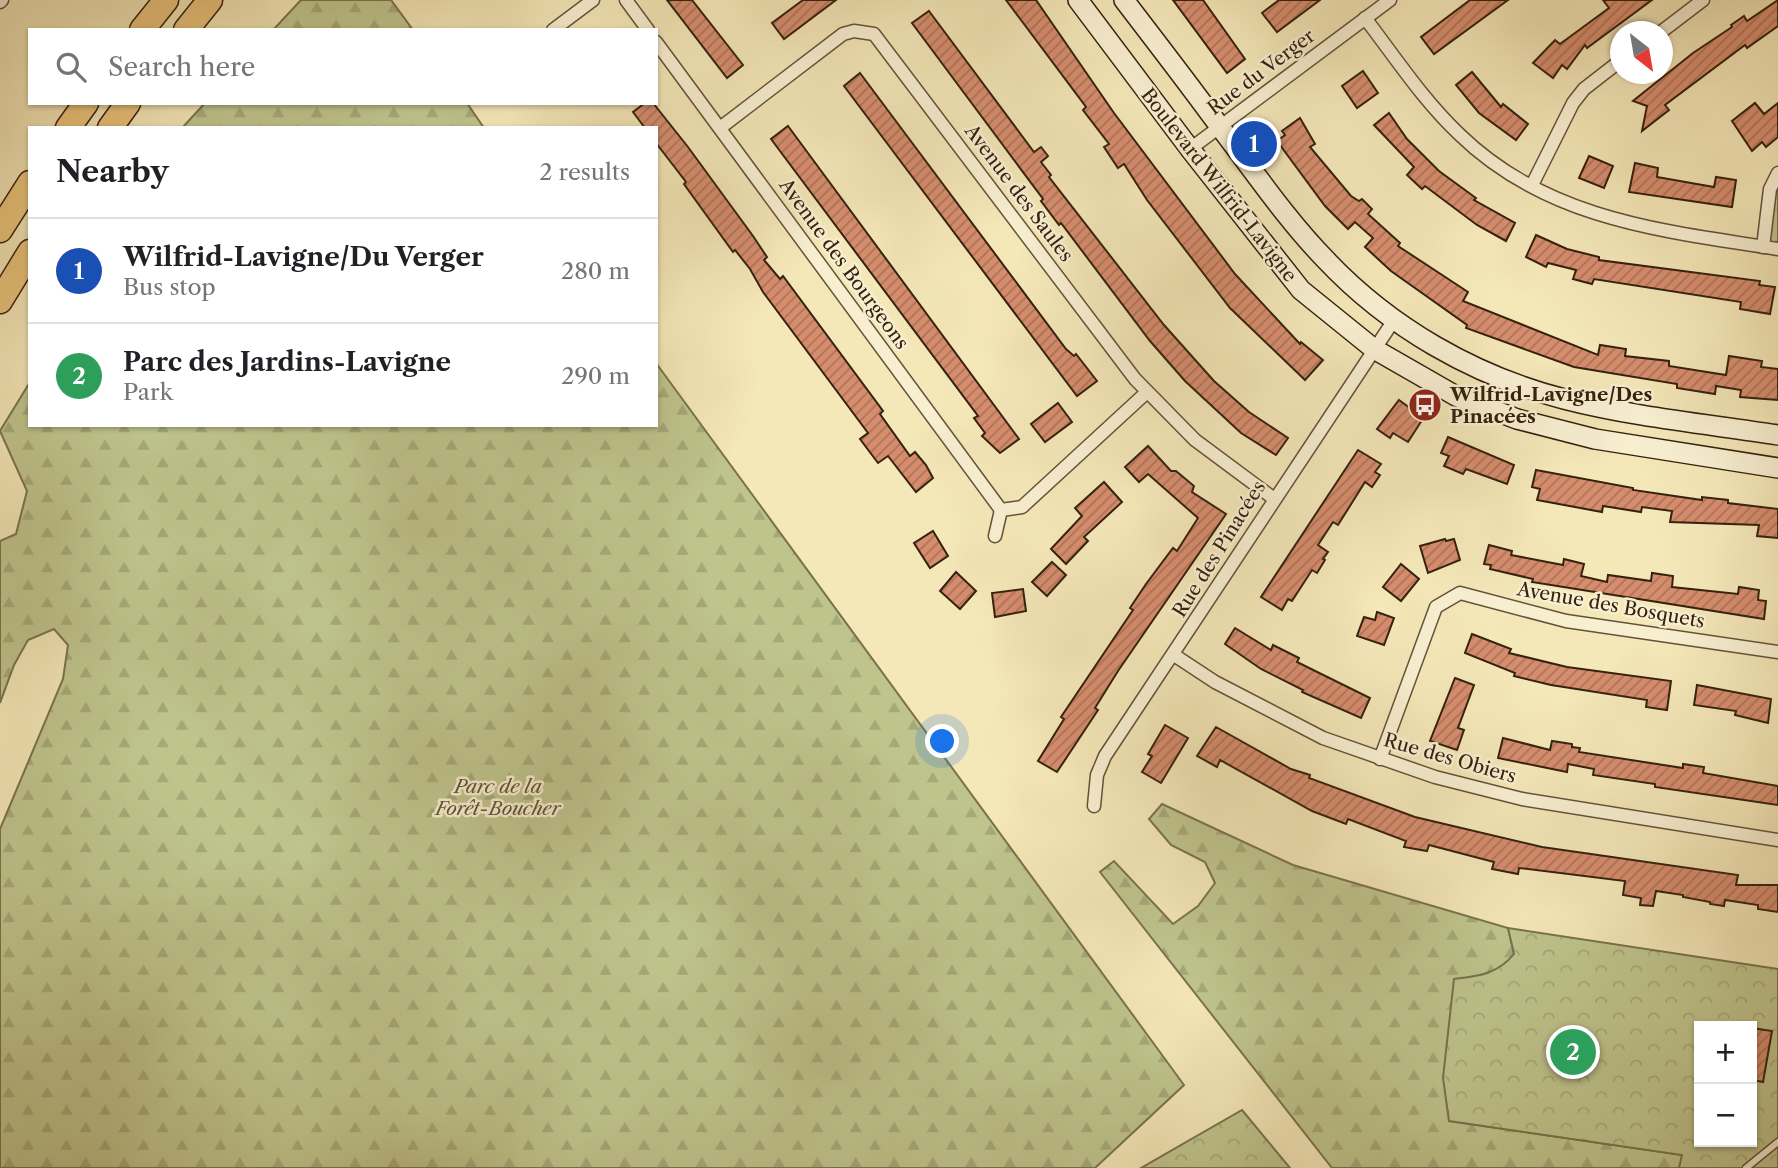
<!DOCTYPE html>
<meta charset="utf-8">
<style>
:root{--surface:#fff;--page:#f2f2f2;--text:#202124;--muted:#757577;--line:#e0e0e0;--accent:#7c3aed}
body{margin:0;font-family:"Libre Caslon Text",serif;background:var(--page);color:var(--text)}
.controls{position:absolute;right:21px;bottom:21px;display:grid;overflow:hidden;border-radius:0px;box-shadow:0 2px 5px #0004}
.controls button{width:63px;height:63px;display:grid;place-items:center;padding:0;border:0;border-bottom:2px solid var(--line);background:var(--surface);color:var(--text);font:35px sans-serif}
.compass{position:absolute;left:1610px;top:21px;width:63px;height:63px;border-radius:50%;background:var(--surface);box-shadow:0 2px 5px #0004;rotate:149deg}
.you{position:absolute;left:943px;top:742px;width:24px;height:24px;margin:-18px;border:5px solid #fff;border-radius:50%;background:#1a73e8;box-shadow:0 0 0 10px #1a73e833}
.badge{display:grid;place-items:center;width:46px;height:46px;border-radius:50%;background:var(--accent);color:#fff;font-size:23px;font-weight:700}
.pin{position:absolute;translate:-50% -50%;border:4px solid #fff;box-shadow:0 2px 7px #0006}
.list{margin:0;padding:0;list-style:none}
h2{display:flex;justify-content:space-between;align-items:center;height:91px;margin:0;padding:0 28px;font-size:30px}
h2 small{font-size:23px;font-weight:400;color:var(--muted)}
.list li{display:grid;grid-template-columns:46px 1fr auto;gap:21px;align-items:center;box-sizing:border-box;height:105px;padding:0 28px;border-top:2px solid var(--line)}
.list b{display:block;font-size:26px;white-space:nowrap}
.list p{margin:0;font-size:23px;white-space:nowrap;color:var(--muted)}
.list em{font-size:23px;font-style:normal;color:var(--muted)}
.icon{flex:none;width:38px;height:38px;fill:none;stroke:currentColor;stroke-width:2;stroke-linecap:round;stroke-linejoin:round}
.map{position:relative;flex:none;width:1778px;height:1168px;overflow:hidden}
.search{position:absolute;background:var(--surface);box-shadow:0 2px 5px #0004;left:28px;top:28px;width:630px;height:77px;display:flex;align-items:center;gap:18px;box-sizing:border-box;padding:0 24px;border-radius:0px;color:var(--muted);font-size:26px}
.panel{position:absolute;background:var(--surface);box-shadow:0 2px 5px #0004;left:28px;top:126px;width:630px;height:301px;border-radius:0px}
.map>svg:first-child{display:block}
.forest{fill:url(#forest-firs);stroke:#7a724e;stroke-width:2}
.park{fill:url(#park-crowns);stroke:#7a724e;stroke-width:2;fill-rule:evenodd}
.building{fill:url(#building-hatch);stroke:#35210e;stroke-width:2}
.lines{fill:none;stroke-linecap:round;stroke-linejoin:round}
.lane-casing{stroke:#655238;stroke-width:9}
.street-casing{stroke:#655238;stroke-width:15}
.secondary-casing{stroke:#35210e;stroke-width:22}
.highway-casing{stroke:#35210e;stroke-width:27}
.lane{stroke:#f8efd1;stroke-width:6}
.street{stroke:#f8efd1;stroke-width:12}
.secondary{stroke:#f8efd1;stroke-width:19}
.highway{stroke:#eac47c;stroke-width:24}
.labels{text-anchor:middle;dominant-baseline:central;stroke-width:5;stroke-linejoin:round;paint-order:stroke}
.street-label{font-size:19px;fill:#35210e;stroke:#f8efd1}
.poi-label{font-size:19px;font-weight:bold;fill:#35210e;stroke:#f8efd1;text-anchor:start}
.park-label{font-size:19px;font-style:italic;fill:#5e5234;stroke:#f8efd1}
</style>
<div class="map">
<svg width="1778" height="1168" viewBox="0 0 1778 1168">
<defs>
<pattern id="forest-firs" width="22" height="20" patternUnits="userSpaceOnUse" patternTransform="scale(1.75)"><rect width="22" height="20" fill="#bfc48d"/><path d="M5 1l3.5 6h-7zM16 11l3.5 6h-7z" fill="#a5a878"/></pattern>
<pattern id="park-crowns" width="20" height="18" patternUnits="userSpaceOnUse" patternTransform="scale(1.75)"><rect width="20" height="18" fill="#bfc48d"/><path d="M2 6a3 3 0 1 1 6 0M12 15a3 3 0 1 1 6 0" fill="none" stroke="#a5a878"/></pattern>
<pattern id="building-hatch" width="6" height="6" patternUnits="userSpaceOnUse" patternTransform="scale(1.75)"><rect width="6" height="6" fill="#d68d6e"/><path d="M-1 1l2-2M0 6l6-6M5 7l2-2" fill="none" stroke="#ae7359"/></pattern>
</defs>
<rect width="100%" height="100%" fill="#f4e7b8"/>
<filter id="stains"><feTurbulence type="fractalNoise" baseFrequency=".00286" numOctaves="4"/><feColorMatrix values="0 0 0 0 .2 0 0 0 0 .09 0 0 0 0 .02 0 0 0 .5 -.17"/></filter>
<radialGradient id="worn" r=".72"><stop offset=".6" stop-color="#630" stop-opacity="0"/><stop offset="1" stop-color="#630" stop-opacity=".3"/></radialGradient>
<g class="forest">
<polygon points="301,0 391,0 413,30 273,30"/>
<polygon points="205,103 467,103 484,128 182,128"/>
<polygon points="656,363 1184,1085 1095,1168 0,1168 0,829 63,679 68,645 54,629 28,640 14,665 0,703 0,541 16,534 27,491 0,431 30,382 30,425 656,425"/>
<path d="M1162,804l131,61 215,63 6,26c-16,20 -35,22 -60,26l-5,141 234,34 -4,13h-347l-232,-296 14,-11 59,63 25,-18 17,-23 -10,-21 -34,-17 -22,-26z"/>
</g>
<g class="park">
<polygon points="1778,173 1778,249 1763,247"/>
<path d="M1508,928l270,41v199h-99l3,-13 -233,-34 -6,-43 11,-99c25,-3 44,-5 60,-25zM1699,1026h53v116h-53z"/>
<polygon points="1242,1110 1290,1168 1141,1168"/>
</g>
<g class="building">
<polygon points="667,0 692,0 743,65 727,78"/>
<polygon points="803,0 836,0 784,39 772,23"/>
<polygon points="1006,0 1036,0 1114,113 1235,274 1300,344 1301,342 1323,360 1305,380 1230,308 1147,200 1124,164 1118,168 1104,147 1109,144 1083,110 1086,107"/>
<polygon points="1173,0 1203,0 1245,59 1227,73"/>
<polygon points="1279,0 1320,0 1277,32 1262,13"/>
<polygon points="1470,0 1508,0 1434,54 1421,37"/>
<polygon points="1603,0 1652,0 1587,48 1585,45 1567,69 1562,65 1553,78 1533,63 1555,40 1560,44 1609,8"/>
<polygon points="1778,0 1778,26 1747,48 1745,45 1665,105 1669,110 1642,131 1647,106 1633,101 1693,53 1732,27 1731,25 1744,16 1747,21"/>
<polygon points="929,11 1034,152 1041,147 1048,156 1041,162 1051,175 1049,177 1164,325 1214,381 1249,412 1288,438 1276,455 1241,433 1185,381 1150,341 1061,223 1059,225 1041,201 1043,199 912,23"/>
<polygon points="1363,71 1378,93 1357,108 1342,86"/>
<polygon points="1472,72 1501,107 1503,104 1528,124 1516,140 1479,113 1456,85"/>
<polygon points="860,73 1066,349 1074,356 1076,354 1097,381 1077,396 844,86"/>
<polygon points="645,103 653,103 688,147 753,236 767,257 764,260 780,279 783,276 883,411 880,414 910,456 915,452 926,465 933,478 916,492 888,456 878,463 860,439 868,433 763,292 750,269 735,250 733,252 684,184 686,182 656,143 656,128 645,128 633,112"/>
<polygon points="1755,103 1764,114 1778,103 1778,137 1766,147 1762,142 1752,151 1732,121"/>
<polygon points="1389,113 1407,139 1439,171 1476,198 1474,200 1515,223 1506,241 1477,225 1425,186 1422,189 1407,175 1414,167 1374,125"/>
<polygon points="1300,118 1315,144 1310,147 1351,196 1359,201 1362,199 1372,209 1368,214 1400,243 1398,246 1468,292 1463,301 1598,355 1600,345 1626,349 1625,356 1669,361 1669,366 1726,375 1729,356 1762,361 1761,367 1778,369 1778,400 1740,397 1741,390 1716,386 1715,394 1677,388 1677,384 1574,367 1466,328 1467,325 1391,271 1365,247 1373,238 1355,222 1348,229 1325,206 1277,141 1285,135 1282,131"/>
<polygon points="788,126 1019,439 1000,453 982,436 985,433 974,418 978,416 771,139"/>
<polygon points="1589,156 1613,166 1604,188 1579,178"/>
<polygon points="1635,163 1658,168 1657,177 1714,187 1716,177 1736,180 1732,207 1629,192"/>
<polygon points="1536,235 1567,249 1599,257 1599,260 1760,281 1759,285 1775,287 1770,314 1740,309 1741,302 1594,279 1592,284 1573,279 1576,270 1548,263 1546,267 1526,257"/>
<polygon points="1399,400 1410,408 1415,406 1416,411 1424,417 1408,442 1393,433 1390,438 1377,429"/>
<polygon points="1058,403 1072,422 1045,442 1031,424"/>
<polygon points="1448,437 1514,465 1507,484 1466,469 1463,474 1444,466 1449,456 1441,453"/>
<polygon points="1148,446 1171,471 1176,471 1194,486 1192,492 1226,514 1118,671 1095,708 1098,710 1057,772 1038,761 1064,719 1061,717 1133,610 1130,608 1146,584 1173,548 1177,551 1198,518 1148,474 1139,482 1125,467"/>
<polygon points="1358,450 1381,464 1375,472 1380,475 1372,487 1365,482 1338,525 1333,522 1318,545 1328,552 1323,559 1325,560 1317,573 1312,570 1292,601 1288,599 1282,610 1261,597"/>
<polygon points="1536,470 1633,488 1633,490 1702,500 1702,497 1728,500 1728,503 1778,509 1778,538 1757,536 1759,525 1670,522 1672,511 1642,507 1641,512 1603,506 1602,512 1537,500 1540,489 1532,487"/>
<polygon points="1104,482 1122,502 1084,537 1088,541 1066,564 1051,549 1082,516 1075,508"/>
<polygon points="933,531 948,556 930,568 914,543"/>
<polygon points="1445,539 1446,541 1454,539 1460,560 1428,573 1420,546"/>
<polygon points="1489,545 1512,551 1511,555 1563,565 1564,559 1584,564 1581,576 1607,582 1608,575 1651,581 1652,573 1673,576 1672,587 1738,594 1739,587 1759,590 1758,600 1766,601 1764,619 1532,582 1533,579 1490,569 1491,565 1484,564"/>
<polygon points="1052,562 1066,575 1047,596 1032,582"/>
<polygon points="1401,564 1419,579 1401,601 1383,587"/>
<polygon points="956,572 976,591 960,609 940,591"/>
<polygon points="1023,589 1026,611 995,617 992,593"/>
<polygon points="1377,612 1394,618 1384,645 1357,636 1364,617 1375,620"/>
<polygon points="1235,628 1271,650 1273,645 1299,658 1297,662 1370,698 1361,718 1302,692 1303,690 1261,669 1225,644"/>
<polygon points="1472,634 1511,649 1509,653 1567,667 1671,681 1667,710 1646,707 1647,700 1551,685 1514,676 1515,673 1465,653"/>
<polygon points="1455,678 1474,685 1458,728 1464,730 1457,750 1430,741"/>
<polygon points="1697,685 1771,699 1768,723 1735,715 1736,711 1694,705"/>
<polygon points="1165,725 1188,738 1161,783 1142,772 1152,756 1148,754"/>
<polygon points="1216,727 1291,769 1310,775 1309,778 1415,817 1542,847 1738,875 1736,885 1778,885 1778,912 1758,909 1758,905 1725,900 1724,906 1710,904 1710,902 1683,897 1683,895 1656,891 1653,906 1640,905 1641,898 1623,895 1625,881 1519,868 1518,874 1492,869 1494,862 1429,845 1427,851 1404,847 1406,841 1348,819 1346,824 1312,811 1220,760 1217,767 1197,756"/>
<polygon points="1503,738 1550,750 1552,741 1572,744 1572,747 1580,748 1579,752 1683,768 1683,764 1704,767 1703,773 1778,786 1778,805 1655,787 1655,784 1593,775 1594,769 1568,764 1567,772 1498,758"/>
<polygon points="1752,1028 1772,1031 1763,1082 1752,1080"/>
</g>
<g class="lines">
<defs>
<polyline id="lane" points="1746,1168 1778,1142"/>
<g id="street">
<polyline points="626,0 648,30"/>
<polyline points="0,2 2,0"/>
<path d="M1365,18c30,39 58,82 94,116 88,86 204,97 319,115"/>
<polyline points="553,30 593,0"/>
<polyline points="1661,32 1703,0"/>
<polyline points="656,42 1001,510"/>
<polyline points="720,128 843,34 854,31 874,34 1135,379 1195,440 1273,498"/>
<polyline points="1190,149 1390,0"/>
<polyline points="1532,185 1573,103 1584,89 1620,61"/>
<polyline points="1763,247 1770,189 1778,173"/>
<polyline points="1001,510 1022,507 1147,392"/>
<polyline points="995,536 1001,510"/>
<polyline points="1174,655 1215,682 1323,738 1435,777 1522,799 1778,840"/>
<polyline points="1380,759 1436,607 1460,593 1566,621 1778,652"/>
<polyline points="1094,806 1097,775 1105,756 1394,320"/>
</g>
<g id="secondary">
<polyline points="1078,0 1190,149 1301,290 1374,349 1456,396 1517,419 1595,439 1778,468"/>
<path d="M1124,0c33,43 67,87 99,131 33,43 64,89 102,128 64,68 149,117 239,140 70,18 143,25 214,36"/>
</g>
<g id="highway">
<polyline points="142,30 166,0"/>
<polyline points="186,30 210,0"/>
<polyline points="68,128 86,103"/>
<polyline points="110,128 128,103"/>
<polyline points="0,230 30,183"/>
<polyline points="0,301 30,252"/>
</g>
</defs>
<use href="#lane" class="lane-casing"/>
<use href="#street" class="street-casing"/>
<use href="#secondary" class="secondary-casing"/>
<use href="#highway" class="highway-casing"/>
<use href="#lane" class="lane"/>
<use href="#street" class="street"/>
<use href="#secondary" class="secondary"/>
<use href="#highway" class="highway"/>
</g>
<defs>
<symbol id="bus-disc" viewBox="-11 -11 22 22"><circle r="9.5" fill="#8f2418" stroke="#f8efd1"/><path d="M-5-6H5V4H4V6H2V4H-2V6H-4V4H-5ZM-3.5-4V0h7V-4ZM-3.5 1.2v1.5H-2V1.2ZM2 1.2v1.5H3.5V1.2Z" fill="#fff"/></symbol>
</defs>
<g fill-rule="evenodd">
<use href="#bus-disc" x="1406" y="386" width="38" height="38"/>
</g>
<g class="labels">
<g class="street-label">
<text transform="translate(1261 72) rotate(-37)">Rue du Verger</text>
<text transform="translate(1219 185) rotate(52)">Boulevard Wilfrid-Lavigne</text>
<text transform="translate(1019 193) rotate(53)">Avenue des Saules</text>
<text transform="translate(844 264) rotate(54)">Avenue des Bourgeons</text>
<text transform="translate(1219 549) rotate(-58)">Rue des Pinacées</text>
<text transform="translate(1611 605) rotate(10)">Avenue des Bosquets</text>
<text transform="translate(1450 758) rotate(16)">Rue des Obiers</text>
</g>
<g class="poi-label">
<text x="1450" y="394">Wilfrid-Lavigne/Des<tspan x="1450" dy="22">Pinacées</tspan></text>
</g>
<g class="park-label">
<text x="498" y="786">Parc de la<tspan x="498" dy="22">Forêt-Boucher</tspan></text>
</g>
</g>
<rect width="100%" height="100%" filter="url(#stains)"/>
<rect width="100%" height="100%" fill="url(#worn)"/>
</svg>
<div class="controls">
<button>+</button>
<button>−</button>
</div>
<svg class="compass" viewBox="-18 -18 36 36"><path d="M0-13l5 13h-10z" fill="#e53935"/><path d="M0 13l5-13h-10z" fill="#757577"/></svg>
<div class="you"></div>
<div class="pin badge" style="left:1254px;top:144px;background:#1a4fb4">1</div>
<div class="pin badge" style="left:1573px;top:1052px;background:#2e9e5b">2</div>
<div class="search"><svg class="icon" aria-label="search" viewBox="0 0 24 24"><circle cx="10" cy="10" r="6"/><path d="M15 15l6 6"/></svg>Search here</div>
<section class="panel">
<h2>Nearby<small>2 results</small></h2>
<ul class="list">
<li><span class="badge" style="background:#1a4fb4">1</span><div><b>Wilfrid-Lavigne/Du Verger</b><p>Bus stop</p></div><em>280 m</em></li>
<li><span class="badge" style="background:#2e9e5b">2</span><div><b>Parc des Jardins-Lavigne</b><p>Park</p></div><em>290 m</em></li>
</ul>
</section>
</div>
